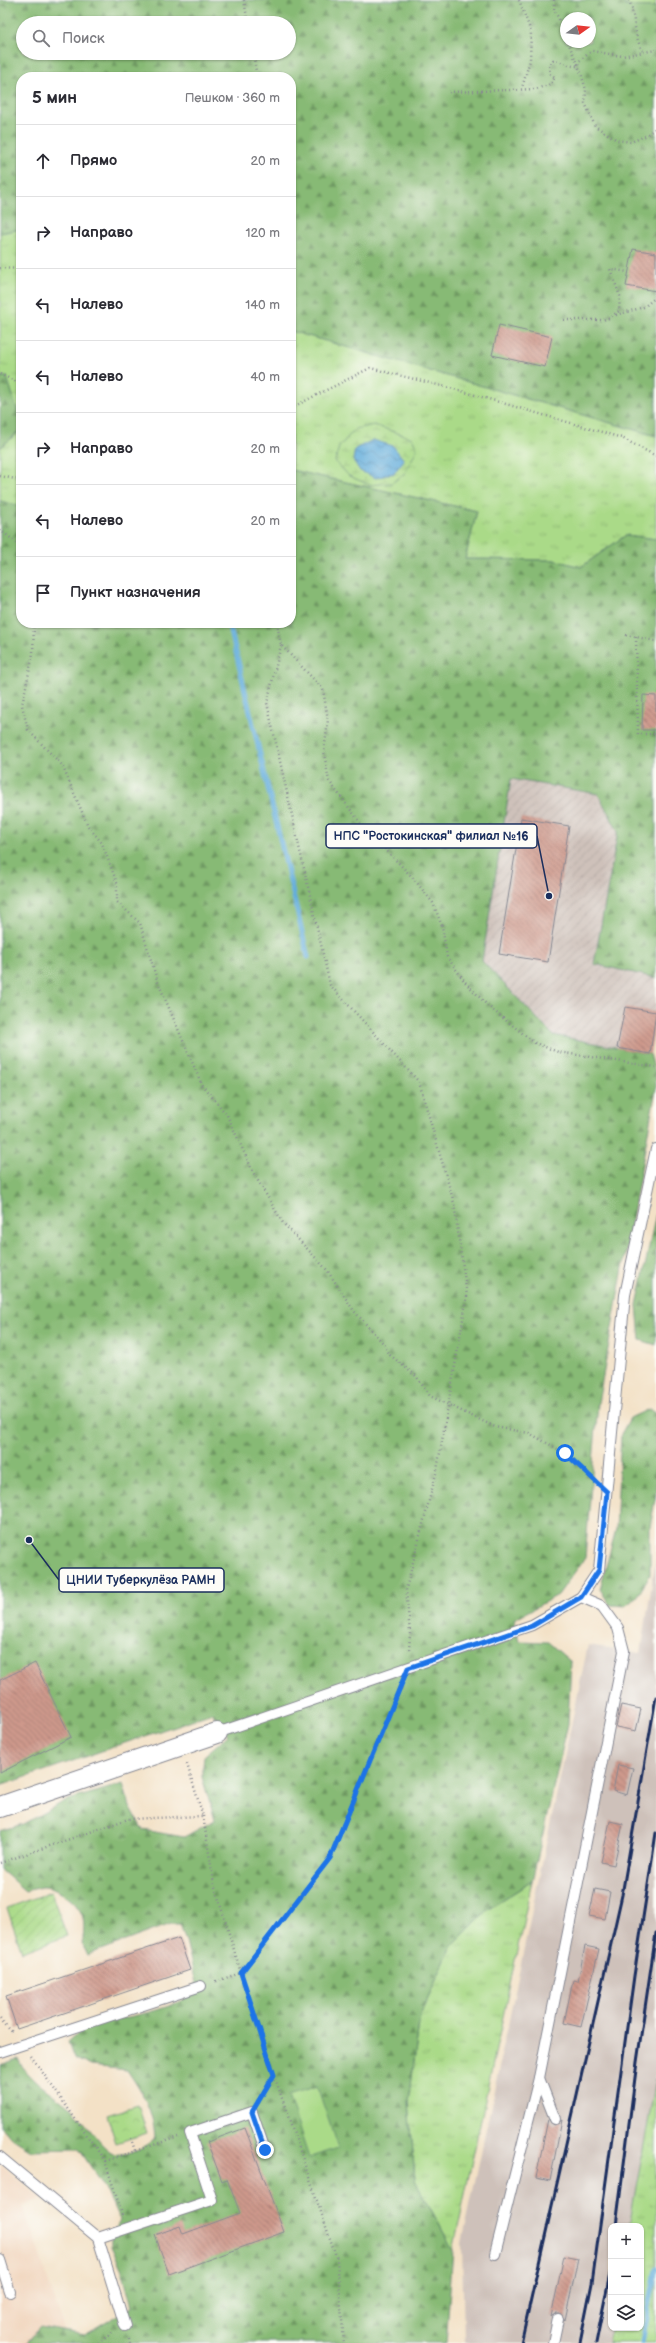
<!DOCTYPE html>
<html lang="ru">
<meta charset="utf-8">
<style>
:root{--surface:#fff;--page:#f7f7f7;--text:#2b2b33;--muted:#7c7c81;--line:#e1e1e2}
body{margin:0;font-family:"Balsamiq Sans",sans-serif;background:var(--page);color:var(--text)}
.controls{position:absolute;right:12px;bottom:12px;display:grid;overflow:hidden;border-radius:8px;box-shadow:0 1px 3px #0004}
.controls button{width:36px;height:36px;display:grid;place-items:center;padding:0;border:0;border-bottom:1px solid var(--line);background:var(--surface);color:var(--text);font:20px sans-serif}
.compass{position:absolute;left:560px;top:12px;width:36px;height:36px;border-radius:50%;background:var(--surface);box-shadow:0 1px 3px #0004;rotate:75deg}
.stop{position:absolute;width:12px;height:12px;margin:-9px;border:3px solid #1a73e8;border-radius:50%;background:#fff}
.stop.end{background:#1a73e8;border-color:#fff;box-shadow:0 1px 4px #0008}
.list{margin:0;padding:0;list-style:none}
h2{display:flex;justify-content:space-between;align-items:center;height:52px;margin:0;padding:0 16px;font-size:17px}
h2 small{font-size:13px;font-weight:400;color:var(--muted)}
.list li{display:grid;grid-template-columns:26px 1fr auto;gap:12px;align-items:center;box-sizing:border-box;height:72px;padding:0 16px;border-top:1px solid var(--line)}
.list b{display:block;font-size:15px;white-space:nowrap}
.list em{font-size:13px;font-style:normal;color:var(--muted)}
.icon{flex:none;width:22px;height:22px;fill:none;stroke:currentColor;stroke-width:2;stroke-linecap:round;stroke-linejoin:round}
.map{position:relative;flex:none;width:656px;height:2343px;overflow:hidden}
.search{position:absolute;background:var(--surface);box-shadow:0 1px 3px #0004;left:16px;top:16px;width:280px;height:44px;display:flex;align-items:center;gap:10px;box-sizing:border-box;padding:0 14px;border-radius:22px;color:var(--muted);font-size:15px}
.panel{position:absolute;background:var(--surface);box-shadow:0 1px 3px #0004;left:16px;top:72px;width:280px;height:556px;border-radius:16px}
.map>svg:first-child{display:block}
.built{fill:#f1d5bd}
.industrial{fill:url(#industrial-furrows)}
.railway{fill:#cec1ba}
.grass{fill:url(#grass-tufts);stroke:#628473}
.forest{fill:url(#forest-firs);stroke:#517469;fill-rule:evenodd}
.wetland{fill:url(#wetland-marsh);stroke:#628473}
.park{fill:url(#park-crowns);stroke:#628473}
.garden{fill:url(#garden-furrows);stroke:#628473}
.pitch{fill:#aada88;stroke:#628473}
.water{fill:url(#water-waves);stroke:#406e9c}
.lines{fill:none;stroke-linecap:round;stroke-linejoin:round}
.stream{stroke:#64addb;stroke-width:5}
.building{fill:url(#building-back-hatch)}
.lane-casing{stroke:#878892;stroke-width:12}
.street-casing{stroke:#878892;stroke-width:22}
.path{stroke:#878892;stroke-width:2.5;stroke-dasharray:1 3;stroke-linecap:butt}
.lane{stroke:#fff;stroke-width:10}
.street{stroke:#fff;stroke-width:20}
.rail{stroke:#1b2f5e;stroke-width:3}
.route{stroke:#1a73e8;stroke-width:5}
.leader{fill:none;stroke:#1b2f5e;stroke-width:1.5}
.callout-dot{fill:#1b2f5e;stroke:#fdfcf7;stroke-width:1.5}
.callout{fill:#fdfcf7;stroke:#1b2f5e;stroke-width:1.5}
.callout-label{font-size:12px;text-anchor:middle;font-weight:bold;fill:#1b2f5e}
</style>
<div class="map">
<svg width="656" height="2343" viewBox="0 0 656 2343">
<defs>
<pattern id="industrial-furrows" width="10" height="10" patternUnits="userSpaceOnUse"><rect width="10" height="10" fill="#cec1ba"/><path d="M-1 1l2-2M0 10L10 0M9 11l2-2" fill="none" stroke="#b0a6a2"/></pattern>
<pattern id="grass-tufts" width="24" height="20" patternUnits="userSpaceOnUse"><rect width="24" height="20" fill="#aada88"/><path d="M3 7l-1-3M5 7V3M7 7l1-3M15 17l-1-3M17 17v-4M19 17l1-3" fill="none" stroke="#92bb78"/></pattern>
<pattern id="forest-firs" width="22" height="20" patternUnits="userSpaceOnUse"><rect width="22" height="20" fill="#87ba74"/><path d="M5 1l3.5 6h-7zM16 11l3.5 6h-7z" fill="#6e9862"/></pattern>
<pattern id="wetland-marsh" width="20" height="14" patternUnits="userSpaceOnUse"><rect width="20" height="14" fill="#aada88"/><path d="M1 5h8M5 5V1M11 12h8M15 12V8" fill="none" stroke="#92bb78"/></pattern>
<pattern id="park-crowns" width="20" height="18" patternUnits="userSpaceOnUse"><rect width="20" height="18" fill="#aada88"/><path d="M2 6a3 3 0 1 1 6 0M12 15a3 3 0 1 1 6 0" fill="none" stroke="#92bb78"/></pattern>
<pattern id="garden-furrows" width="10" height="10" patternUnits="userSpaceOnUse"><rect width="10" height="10" fill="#aada88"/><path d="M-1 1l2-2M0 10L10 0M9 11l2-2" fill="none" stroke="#92bb78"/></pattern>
<pattern id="water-waves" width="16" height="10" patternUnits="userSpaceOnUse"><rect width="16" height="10" fill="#64addb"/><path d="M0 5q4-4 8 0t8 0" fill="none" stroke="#528db5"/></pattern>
<pattern id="building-back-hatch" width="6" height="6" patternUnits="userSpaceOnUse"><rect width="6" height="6" fill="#cd988b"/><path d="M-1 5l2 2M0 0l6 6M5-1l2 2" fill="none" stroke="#a67c75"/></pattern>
</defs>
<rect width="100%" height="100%" fill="#fdfcf7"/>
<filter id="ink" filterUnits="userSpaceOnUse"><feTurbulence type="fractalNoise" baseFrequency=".025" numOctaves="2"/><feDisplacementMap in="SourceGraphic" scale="8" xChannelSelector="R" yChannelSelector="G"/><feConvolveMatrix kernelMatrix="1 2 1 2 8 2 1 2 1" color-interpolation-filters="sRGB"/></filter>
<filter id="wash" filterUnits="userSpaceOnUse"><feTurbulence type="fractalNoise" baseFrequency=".012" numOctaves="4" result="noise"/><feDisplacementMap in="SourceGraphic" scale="16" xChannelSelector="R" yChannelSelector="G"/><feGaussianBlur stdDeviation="0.9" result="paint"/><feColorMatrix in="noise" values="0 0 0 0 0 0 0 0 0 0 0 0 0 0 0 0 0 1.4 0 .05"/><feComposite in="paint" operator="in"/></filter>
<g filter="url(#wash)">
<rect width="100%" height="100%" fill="#f3e1c6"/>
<polygon class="built" points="0,2165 41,2199 23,2205 69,2343 0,2343"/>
<polygon class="industrial" points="511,779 598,794 618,831 594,964 656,978 656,1023 650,1054 553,1035 482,961"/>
<polygon class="railway" points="656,1557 656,2172 641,2226 611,2226 611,2328 623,2343 464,2343 462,2243 588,1645 641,1653"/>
<g class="grass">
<polygon points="624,0 656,0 656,7 625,6"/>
<polygon points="21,229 21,422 7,378 0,377 0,233"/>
<polygon points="291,331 656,436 656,539 626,535 581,567 554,560 465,559 477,511 291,470"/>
<polygon points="21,430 21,506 0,501 0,448"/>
<polygon points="532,1881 453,2250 415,2180 409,2101 420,2015 451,1947 487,1910"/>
<polygon points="656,2079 656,2343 608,2343 611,2328 641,2328 641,2226 629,2226"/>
</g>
<g class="forest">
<path d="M0,0h624l1,6 31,1v429l-365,-105v-254h-270v152l-21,4zM566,18h24v24h-24zM23,23h266v30h-266z"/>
<polygon points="0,377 7,377 21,422 21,430 0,448"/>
<path d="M291,470l186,41 -12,48 89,1 27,7 45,-32 30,4v439l-62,-14 24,-133 -20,-37 -87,-15 -29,182 71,74 97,19 6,21v14l-58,314 -13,155 -27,37 -44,24 5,22 29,1 23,20 -3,62 -36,157 -45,29 -36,37 -31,68 -11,86 6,79 38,70 -7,93h-420l15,-16 44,8 47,-28 -10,-37 -11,-24v-9l9,-16 -15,-33 -26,-39 -48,1 -16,-10 -15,-12v-63l18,-6c12,24 41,37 60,56 10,10 25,36 38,39 12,2 31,-8 39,-16 -2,-29 -12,-44 -28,-68l-36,-4 -17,-8 -6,-16c6,-5 14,-13 22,-16 29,-10 89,-13 107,-39l-11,-46 -6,-17h-9l-84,31c-8,-14 -1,-23 -4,-37 -3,-15 -27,-32 -42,-31 -5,1 -11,3 -16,4l-25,-22v-38l23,-7 42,-23 58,-17 7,23 13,23 41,7 31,-17 -13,-43 2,-21 24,-21 -16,-22 -212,73v-1285l21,5v117h270z"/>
<polygon points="656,1213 656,1345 640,1340 637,1305"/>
<polygon points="649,1409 656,1413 656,1494 650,1527 650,1575 637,1597 625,1606 610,1605 600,1589 616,1529 621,1434 630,1418"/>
</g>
<polygon class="wetland" points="374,425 412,438 417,449 405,473 392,483 370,485 349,476 335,461 339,447 355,429"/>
<polygon class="park" points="138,2105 147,2133 116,2143 107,2115"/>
<polygon class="garden" points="51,1892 67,1936 22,1952 7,1908"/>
<polygon class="pitch" points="317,2086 338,2148 309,2158 288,2095"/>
<polygon class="water" points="373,440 393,446 404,460 394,473 376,478 360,471 353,460 355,449"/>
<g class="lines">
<g class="stream">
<polyline points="229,623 308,957"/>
<polyline points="642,2343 656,2270"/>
</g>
</g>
<g id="blocks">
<g class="building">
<polygon points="633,249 656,253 656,291 626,286"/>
<polygon points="499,325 552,337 545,367 492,355"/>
<polygon points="643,695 656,696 656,730 642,730"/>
<polygon points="521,818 569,826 548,962 499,954"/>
<polygon points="625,1007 656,1012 650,1054 617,1048"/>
<polygon points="35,1663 71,1737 0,1773 0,1680"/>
<polygon points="621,1705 641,1709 636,1731 616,1727"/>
<polygon points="618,1765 633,1768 627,1795 613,1791"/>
<polygon points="610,1821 623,1824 614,1865 601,1862"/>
<polygon points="595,1889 610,1892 605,1919 589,1916"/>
<polygon points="179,1938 190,1970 17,2029 6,1996"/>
<polygon points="585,1946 599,1949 581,2027 564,2023 573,1980 578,1981"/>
<polygon points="548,2119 554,2125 562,2120 550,2181 536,2178"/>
<polygon points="245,2128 284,2232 169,2274 155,2235 180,2226 183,2234 240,2213 227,2179 222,2181 207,2142"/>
<polygon points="564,2256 578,2259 565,2320 560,2313 556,2313 551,2317"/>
</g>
</g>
</g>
<g filter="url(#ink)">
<use href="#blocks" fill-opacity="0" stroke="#878892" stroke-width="1"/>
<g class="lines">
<defs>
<g id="lane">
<polyline points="217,1733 532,1625 581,1597 599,1570 625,1295 656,1149"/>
<polyline points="0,2052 201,1986"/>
<polyline points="539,2078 555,2119"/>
<polyline points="0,2157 98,2238 125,2326"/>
<polyline points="98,2238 212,2200 190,2133 252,2112 265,2150"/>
<polyline points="495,2254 539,2078 624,1651 618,1628 602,1606 581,1597"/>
<polyline points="0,2260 10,2292"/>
<polyline points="553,2343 558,2319"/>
</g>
<polyline id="street" points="0,1807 217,1733"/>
</defs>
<use href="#lane" class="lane-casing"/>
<use href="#street" class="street-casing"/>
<g class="path">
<polyline points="244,0 248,23"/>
<polyline points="519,0 531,32 530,60 522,88"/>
<polyline points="554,0 554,9 566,35"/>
<path d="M629,0c7,17 4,36 14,51"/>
<polyline points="568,42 581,73 586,90 585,103 595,126 617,140 631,142 645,136 656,128"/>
<polyline points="253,53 257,77"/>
<path d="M449,92l87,-3 15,-5 4,-7 -5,-3 -1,-9 4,-5c10,1 15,7 25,6l1,-5 13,-10 30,5 34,-6"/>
<polyline points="0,268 21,269"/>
<polyline points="616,315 644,307 656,297"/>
<polyline points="564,320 602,320 609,318 619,311 620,296 610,269 628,272"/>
<polyline points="0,374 21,384"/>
<polyline points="291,408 370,368 458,390 622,438 656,456"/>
<polyline points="0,476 21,480"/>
<polyline points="0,530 21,546"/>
<polyline points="34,623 33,654 22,705 28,730 62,765 88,826 102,843 117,883 117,902 140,923 157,980 202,1085 227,1115 254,1174 283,1223 327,1270 354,1311 383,1343 390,1355 416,1376 430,1396 495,1427 529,1433 565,1453 595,1481"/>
<polyline points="277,623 281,645 323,689 328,720 324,753 329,781 362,825 414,879 433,903 442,926 447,957 466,983 489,1007 535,1043 558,1052 656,1067"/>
<polyline points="626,635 656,641"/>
<polyline points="636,637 638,734 656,734"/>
<polyline points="281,645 267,703 330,985 419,1082 454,1203 467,1296 437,1470 406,1589 410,1633 409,1653"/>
<polyline points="203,1816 214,1884 241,1973 213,1982"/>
<polyline points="0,1863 128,1819 203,1816 186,1761"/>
<polyline points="0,2019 13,2033"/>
<polyline points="31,2056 105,2161 123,2217"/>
<polyline points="274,2075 337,2259 344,2343"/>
<polyline points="258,2102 274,2075 241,1973 330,1858 401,1684"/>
<polyline points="131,2138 135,2151"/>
<polyline points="105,2161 178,2137"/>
<polyline points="129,2338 130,2343"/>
<polyline points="98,2343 114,2332"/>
</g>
<use href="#lane" class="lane"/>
<use href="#street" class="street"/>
<g class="rail">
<polyline points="616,2226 637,2062 656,1933"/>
<polyline points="521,2343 622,1895 656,1697"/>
<polyline points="580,2343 592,2283 634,1976 656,1833"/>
<polyline points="596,2343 611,2269"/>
</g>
</g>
</g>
<g class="lines" filter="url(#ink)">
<polyline class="route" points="265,2150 252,2112 274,2075 241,1973 330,1858 408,1668 532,1626 581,1597 599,1570 607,1492 565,1453"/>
</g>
<path class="leader" d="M549 896L537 836M29 1540L59 1580"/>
<g class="callout-dot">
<circle cx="549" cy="896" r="4"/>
<circle cx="29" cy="1540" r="4"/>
</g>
<g class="callout">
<rect x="326" y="824" width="211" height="24" rx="4"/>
<rect x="59" y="1568" width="165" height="24" rx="4"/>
</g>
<g class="callout-label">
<text x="431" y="840">НПС "Ростокинская" филиал №16</text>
<text x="141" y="1584">ЦНИИ Туберкулёза РАМН</text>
</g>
</svg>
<div class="controls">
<button>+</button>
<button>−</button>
<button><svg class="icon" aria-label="layers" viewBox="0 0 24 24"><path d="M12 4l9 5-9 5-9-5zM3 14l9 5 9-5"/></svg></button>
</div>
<svg class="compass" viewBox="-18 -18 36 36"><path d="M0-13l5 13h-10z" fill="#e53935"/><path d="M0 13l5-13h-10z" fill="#7c7c81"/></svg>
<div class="stop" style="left:565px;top:1453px"></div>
<div class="stop end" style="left:265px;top:2150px"></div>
<div class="search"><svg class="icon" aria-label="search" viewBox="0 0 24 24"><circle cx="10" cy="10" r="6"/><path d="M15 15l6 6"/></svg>Поиск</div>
<section class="panel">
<h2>5 мин<small>Пешком · 360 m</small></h2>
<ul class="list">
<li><svg class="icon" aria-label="ahead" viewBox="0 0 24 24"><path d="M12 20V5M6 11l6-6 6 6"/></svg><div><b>Прямо</b></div><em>20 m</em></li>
<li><svg class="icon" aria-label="right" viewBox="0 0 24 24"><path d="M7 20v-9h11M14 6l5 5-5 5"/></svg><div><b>Направо</b></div><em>120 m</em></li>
<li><svg class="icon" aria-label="left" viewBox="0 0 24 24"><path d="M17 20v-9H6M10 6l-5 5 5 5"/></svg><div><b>Налево</b></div><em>140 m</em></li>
<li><svg class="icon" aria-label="left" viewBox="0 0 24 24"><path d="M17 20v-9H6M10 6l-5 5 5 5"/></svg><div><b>Налево</b></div><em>40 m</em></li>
<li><svg class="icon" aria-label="right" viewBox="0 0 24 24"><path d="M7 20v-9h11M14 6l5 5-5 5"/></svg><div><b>Направо</b></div><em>20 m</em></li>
<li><svg class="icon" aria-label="left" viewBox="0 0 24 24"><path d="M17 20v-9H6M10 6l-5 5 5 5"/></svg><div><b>Налево</b></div><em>20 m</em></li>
<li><svg class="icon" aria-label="arrive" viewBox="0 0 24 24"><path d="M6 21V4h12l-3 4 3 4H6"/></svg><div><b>Пункт назначения</b></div></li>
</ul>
</section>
</div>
